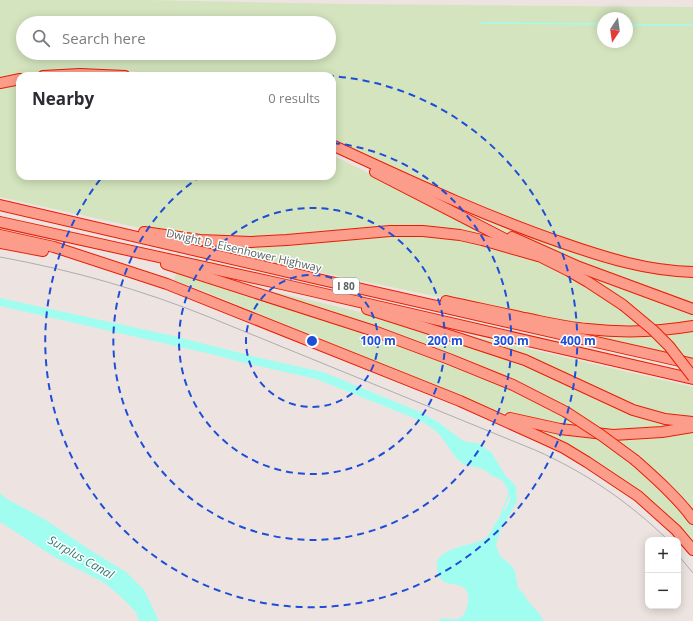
<!DOCTYPE html>
<meta charset="utf-8">
<style>
:root{--surface:#fff;--page:#f7f7f7;--text:#2b2b33;--muted:#7c7c81;--line:#e1e1e2}
body{margin:0;font-family:"Open Sans",sans-serif;background:var(--page);color:var(--text)}
.controls{position:absolute;right:12px;bottom:12px;display:grid;overflow:hidden;border-radius:8px;box-shadow:0 2px 10px #0003}
.controls button{width:36px;height:36px;display:grid;place-items:center;padding:0;border:0;border-bottom:1px solid var(--line);background:var(--surface);color:var(--text);font:20px sans-serif}
.compass{position:absolute;left:597px;top:12px;width:36px;height:36px;border-radius:50%;background:var(--surface);box-shadow:0 2px 10px #0003;rotate:193deg}
.list{margin:0;padding:0;list-style:none}
h2{display:flex;justify-content:space-between;align-items:center;height:52px;margin:0;padding:0 16px;font-size:17px}
h2 small{font-size:13px;font-weight:400;color:var(--muted)}
.icon{flex:none;width:22px;height:22px;fill:none;stroke:currentColor;stroke-width:2;stroke-linecap:round;stroke-linejoin:round}
.map{position:relative;flex:none;width:693px;height:621px;overflow:hidden}
.search{position:absolute;background:var(--surface);box-shadow:0 2px 10px #0003;left:16px;top:16px;width:320px;height:44px;display:flex;align-items:center;gap:10px;box-sizing:border-box;padding:0 14px;border-radius:22px;color:var(--muted);font-size:15px}
.panel{position:absolute;background:var(--surface);box-shadow:0 2px 10px #0003;left:16px;top:72px;width:320px;height:108px;border-radius:12px}
.map>svg:first-child{display:block}
.green{fill:#d4e4be;fill-rule:evenodd}
.water{fill:#a1fdf0}
.lines{fill:none;stroke-linecap:round;stroke-linejoin:round}
.stream{stroke:#a1fdf0;stroke-width:1.5}
.highway-casing{stroke:#e91d05;stroke-width:12}
.highway{stroke:#fb9d8a;stroke-width:10}
.tram{stroke:#acaeae;stroke-width:1}
.highway-bridge-casing{stroke:#e91d05;stroke-width:12;stroke-linecap:butt}
.highway-bridge{stroke:#fb9d8a;stroke-width:10}
.ring{fill:none;stroke:#1d4ed8;stroke-width:2;stroke-dasharray:7 5}
.labels{text-anchor:middle;dominant-baseline:central;stroke-width:3;stroke-linejoin:round;paint-order:stroke}
.shield{fill:#fff;stroke:#8c9191;stroke-width:1}
.shield-label{font-size:10px;font-weight:bold;fill:#5a6262}
.street-label{font-size:11px;fill:#5a6262;stroke:#fff}
.water-label{font-size:12px;font-style:italic;fill:#307a75;stroke:#fff}
.centre{fill:#1d4ed8;stroke:#fff;stroke-width:2}
.ring-label{font-size:12px;text-anchor:middle;font-weight:bold;fill:#1d4ed8;stroke:#fff;stroke-width:3;stroke-linejoin:round;paint-order:stroke}
</style>
<div class="map">
<svg width="693" height="621" viewBox="0 0 693 621">
<rect width="100%" height="100%" fill="#ede4e1"/>
<g class="green">
<path d="M0,0h146l203,4 344,3v263l-48,-6 -124,-39 -189,-84v-65h-167l-35,-5 -38,-2 -45,2 -47,7zM603,18h24v24h-24zM23,23h306v30h-306z"/>
<polygon points="20,83 20,176 332,176 332,155 505,241 457,231 303,237 215,238 149,230 0,197 0,86"/>
<polygon points="399,180 519,230 693,275 693,306 519,238"/>
<polygon points="388,235 433,236 478,243 535,259 555,268 600,293 644,327 628,328 559,322 271,262 193,245 193,244 240,247 289,246"/>
<polygon points="177,271 367,332 528,396 580,424 585,417 560,405 266,293 267,290 360,312 499,354 687,426 603,431 517,418 497,411 464,399 201,290 174,280"/>
<polygon points="584,274 693,313 693,323 657,327 616,294"/>
<polygon points="556,327 693,329 693,358"/>
<polygon points="442,329 693,387 693,420 662,416"/>
<polygon points="534,428 598,436 649,476 693,523 693,546 667,519 534,430"/>
<polygon points="693,431 693,515 610,437"/>
</g>
<g class="water">
<path d="M0,298l174,38 82,21 67,15 97,40 18,10 24,18 5,2 11,1 14,10 13,22 9,9 2,3 1,14 -17,30 -4,14 4,11 10,8 5,7 3,17 5,5 5,8 10,11 6,9h-106l4,-3c5,0 13,3 18,0 7,-4 11,-21 6,-28 -10,-12 -25,2 -29,-21 -4,-24 39,-22 50,-32 3,-3 5,-9 8,-13 4,-7 15,-18 15,-26 -1,-3 -2,-6 -3,-9 -1,-3 -3,-8 -7,-10 -2,-1 -5,-2 -8,-3 -3,-2 -6,-6 -10,-7 -6,-3 -14,-2 -20,-6 -9,-6 -13,-16 -19,-24 -8,-11 -17,-15 -29,-21l-98,-39 -71,-16 -30,-8 -215,-49z"/>
<polygon points="0,493 7,499 44,519 90,550 126,572 144,590 159,621 139,621 136,612 118,594 103,582 56,558 0,522"/>
</g>
<g class="lines">
<g class="stream">
<polyline points="481,23 603,24"/>
<polyline points="627,25 693,25"/>
<polyline points="501,515 509,494"/>
</g>
<defs>
<g id="highway">
<polyline points="43,76 80,74 125,76"/>
<polyline points="0,83 20,79"/>
<path d="M332,145c76,35 152,71 231,98 43,15 85,28 130,29"/>
<polyline points="375,172 517,245"/>
<polyline points="0,205 309,277 693,364"/>
<polyline points="0,222 286,285 693,379"/>
<polyline points="144,232 200,240 251,242 287,240 390,231 423,231 460,235 482,240 538,256"/>
<polyline points="0,235 54,247 167,284 460,401 540,437 564,448 587,462 638,496 676,530 693,550"/>
<polyline points="512,237 579,267 693,309"/>
<polyline points="0,243 43,251"/>
<polyline points="533,253 569,271 588,282 623,305"/>
<polyline points="166,264 374,331 449,359 513,385 566,412"/>
<path d="M446,301c26,6 52,11 78,17 21,4 41,9 63,11 35,4 71,3 106,-3"/>
<polyline points="367,309 461,339 525,360 633,410 665,419 693,422"/>
<polyline points="510,418 560,429 613,435 662,432 693,427"/>
<path d="M635,460c19,17 43,38 58,59"/>
</g>
</defs>
<use href="#highway" class="highway-casing"/>
<use href="#highway" class="highway"/>
<g class="tram">
<path d="M0,257c72,13 142,33 209,60l326,133c50,22 94,52 133,90"/>
<polyline points="678,555 693,573"/>
</g>
<defs>
<g id="highway-bridge">
<polyline points="623,305 653,330 669,346 693,377"/>
<polyline points="566,412 601,435 635,460"/>
</g>
</defs>
<use href="#highway-bridge" class="highway-bridge-casing"/>
<use href="#highway-bridge" class="highway-bridge"/>
</g>
<g class="ring">
<circle cx="312" cy="341" r="66"/>
<circle cx="312" cy="341" r="133"/>
<path d="M333 143A199 199 0 1 1 201 176"/>
<path d="M291 76A266 266 0 1 1 102 177"/>
</g>
<g class="labels">
<rect class="shield" x="333" y="278" width="26" height="16" rx="3"/>
<g class="shield-label">
<text x="346" y="286">I 80</text>
</g>
<g class="street-label">
<text transform="translate(244 250) rotate(13)">Dwight D. Eisenhower Highway</text>
</g>
<g class="water-label">
<text transform="translate(81 557) rotate(30)">Surplus Canal</text>
</g>
</g>
<circle cx="312" cy="341" r="6" class="centre"/>
<g class="ring-label">
<text x="378" y="345">100 m</text>
<text x="445" y="345">200 m</text>
<text x="511" y="345">300 m</text>
<text x="578" y="345">400 m</text>
</g>
</svg>
<div class="controls">
<button>+</button>
<button>−</button>
</div>
<svg class="compass" viewBox="-18 -18 36 36"><path d="M0-13l5 13h-10z" fill="#e53935"/><path d="M0 13l5-13h-10z" fill="#7c7c81"/></svg>
<div class="search"><svg class="icon" aria-label="search" viewBox="0 0 24 24"><circle cx="10" cy="10" r="6"/><path d="M15 15l6 6"/></svg>Search here</div>
<section class="panel">
<h2>Nearby<small>0 results</small></h2>
<ul class="list">
</ul>
</section>
</div>
